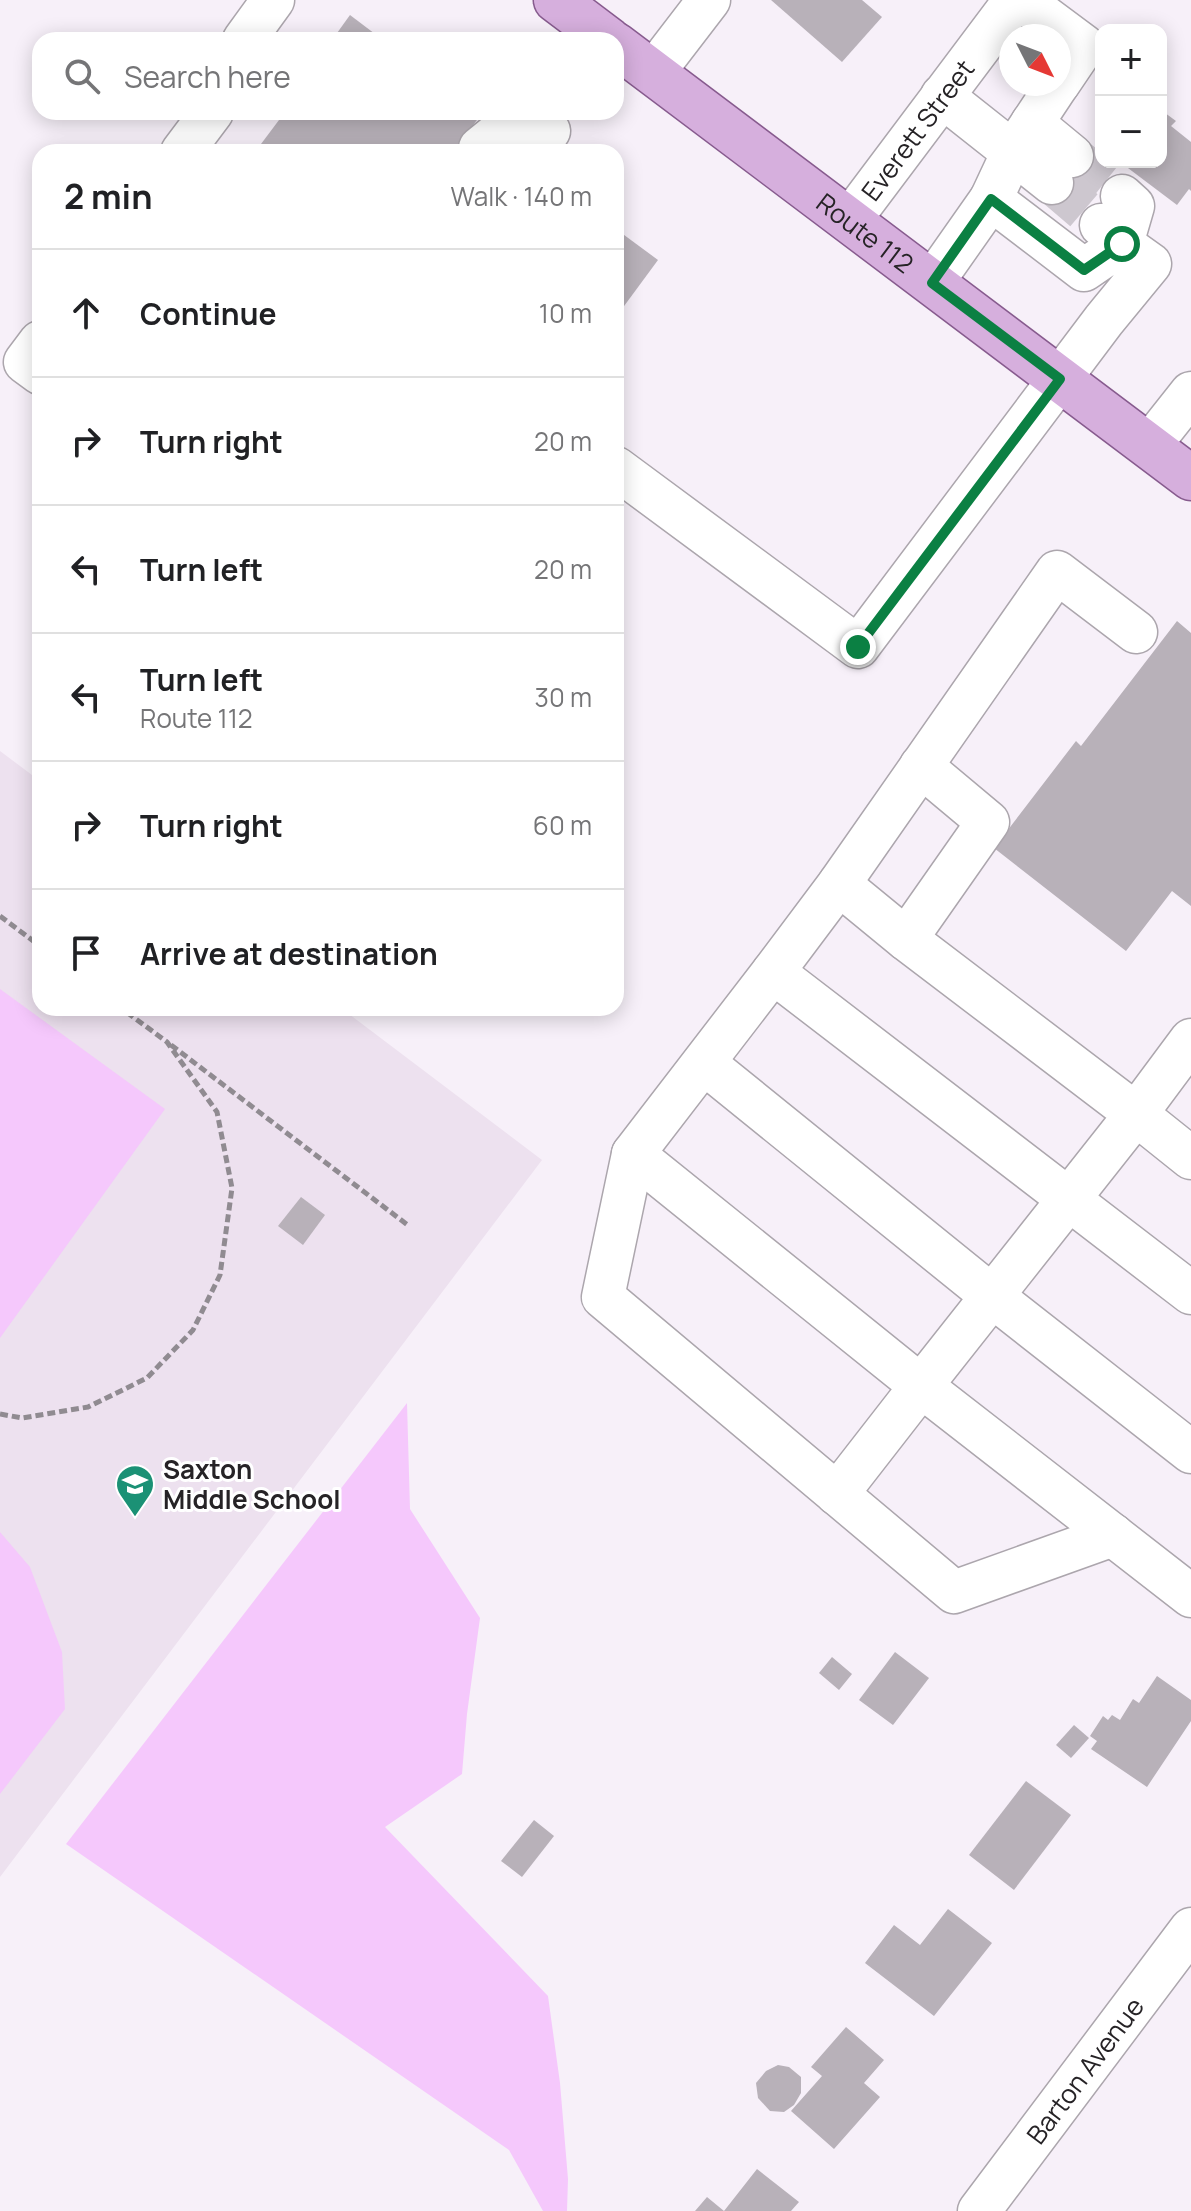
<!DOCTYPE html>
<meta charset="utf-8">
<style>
:root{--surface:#fff;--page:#f6f6f6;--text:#202124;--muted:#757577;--line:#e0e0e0}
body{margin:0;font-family:Manrope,sans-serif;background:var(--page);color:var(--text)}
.controls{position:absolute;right:24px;top:24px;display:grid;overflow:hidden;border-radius:16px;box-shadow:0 4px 20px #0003}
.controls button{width:72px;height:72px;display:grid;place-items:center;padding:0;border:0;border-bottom:2px solid var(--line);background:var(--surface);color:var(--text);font:40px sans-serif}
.compass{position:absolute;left:999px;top:24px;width:72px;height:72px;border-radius:50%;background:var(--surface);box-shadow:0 4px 20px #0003;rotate:132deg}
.stop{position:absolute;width:24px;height:24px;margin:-18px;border:6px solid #0b8043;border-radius:50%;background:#fff}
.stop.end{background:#0b8043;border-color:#fff;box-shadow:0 2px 8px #0008}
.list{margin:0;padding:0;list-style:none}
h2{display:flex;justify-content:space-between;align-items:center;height:104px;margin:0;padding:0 32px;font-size:34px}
h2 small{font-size:26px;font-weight:400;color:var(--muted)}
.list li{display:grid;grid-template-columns:52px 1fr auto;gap:24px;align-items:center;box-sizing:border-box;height:128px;padding:0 32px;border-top:2px solid var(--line)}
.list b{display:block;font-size:30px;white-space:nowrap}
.list p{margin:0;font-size:26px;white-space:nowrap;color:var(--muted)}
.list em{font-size:26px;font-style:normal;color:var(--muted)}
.icon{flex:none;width:44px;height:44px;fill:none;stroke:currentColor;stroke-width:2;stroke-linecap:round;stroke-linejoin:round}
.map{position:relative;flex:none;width:1191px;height:2211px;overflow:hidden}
.search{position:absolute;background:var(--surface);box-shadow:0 4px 20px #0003;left:32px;top:32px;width:592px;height:88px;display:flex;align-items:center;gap:20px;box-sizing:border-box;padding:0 28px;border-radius:24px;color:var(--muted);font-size:30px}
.panel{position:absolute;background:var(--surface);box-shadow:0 4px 20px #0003;left:32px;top:144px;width:592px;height:872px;border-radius:24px}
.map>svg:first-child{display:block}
.built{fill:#ede1ef}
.green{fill:#f5c8fc}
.building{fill:#b8b1b9}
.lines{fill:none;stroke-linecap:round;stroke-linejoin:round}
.minor-tunnel{stroke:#cdc7cf;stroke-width:42;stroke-dasharray:42 21;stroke-linecap:butt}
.minor-casing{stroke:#aca6ad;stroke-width:45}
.major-casing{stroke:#875b8e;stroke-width:47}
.path{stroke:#908b91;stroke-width:5;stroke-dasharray:8 4;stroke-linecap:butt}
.minor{stroke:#fff;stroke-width:42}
.major{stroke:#d6afdd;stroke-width:44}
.route{stroke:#0b8043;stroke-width:10}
.labels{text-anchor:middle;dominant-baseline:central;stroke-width:6;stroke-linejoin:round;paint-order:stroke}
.street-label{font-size:26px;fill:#262326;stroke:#fff}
.poi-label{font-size:26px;font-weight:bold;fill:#262326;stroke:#fff;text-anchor:start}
</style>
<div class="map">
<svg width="1191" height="2211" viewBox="0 0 1191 2211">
<rect width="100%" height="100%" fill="#f7f0f9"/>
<polygon class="built" points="0,751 40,781 40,1008 341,1008 542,1160 0,1877"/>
<g class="green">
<polygon points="0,989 165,1109 0,1338"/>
<polygon points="407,1403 410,1509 480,1618 467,1714 462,1774 385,1827 548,1996 560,2083 568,2179 567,2211 543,2211 509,2150 66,1844"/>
<polygon points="0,1532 30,1567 62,1652 65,1709 0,1794"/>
</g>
<g class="building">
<polygon points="771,0 862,0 882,17 842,62"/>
<polygon points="350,15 383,40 332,40"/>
<polygon points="1161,110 1176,121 1171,126 1191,142 1191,191 1189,189 1177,205 1120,162 1161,162"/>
<polygon points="285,112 483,112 464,137 485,152 255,152"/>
<polygon points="616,229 658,260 616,317"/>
<polygon points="1177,621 1191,633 1191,906 1172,891 1126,951 994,848 1076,741 1081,746"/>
<polygon points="301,1197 325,1215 303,1245 278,1226"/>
<polygon points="895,1652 929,1678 893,1725 859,1700"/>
<polygon points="832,1657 852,1674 839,1690 819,1673"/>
<polygon points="1157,1676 1191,1700 1191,1721 1147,1787 1091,1749 1097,1741 1090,1736 1103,1716 1108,1720 1112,1715 1120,1720 1133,1699 1139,1703"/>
<polygon points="1074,1725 1089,1738 1071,1758 1056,1745"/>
<polygon points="1026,1781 1071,1815 1014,1890 969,1855"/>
<polygon points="534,1820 554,1836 522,1877 501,1861"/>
<polygon points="948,1909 992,1943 934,2016 865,1963 894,1925 920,1945"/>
<polygon points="846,2027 884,2060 864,2083 880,2097 834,2149 791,2111 822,2076 811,2067"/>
<polygon points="778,2065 789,2067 801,2077 801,2093 794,2105 784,2112 770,2111 758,2098 756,2083 766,2071"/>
<polygon points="757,2169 799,2202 791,2211 695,2211 707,2197 724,2211"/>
</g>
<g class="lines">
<g class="minor-tunnel">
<polyline points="1072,156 1122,196"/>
<polyline points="1052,183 1100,224"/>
</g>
<defs>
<g id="minor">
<polyline points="1022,0 1084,46 1059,83"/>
<polyline points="244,40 273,0"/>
<polyline points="653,73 709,0"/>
<polyline points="942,96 1052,183"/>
<polyline points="1032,123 1072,156"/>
<polyline points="480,148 496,135 549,131"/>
<polyline points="182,152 212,112"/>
<path id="s1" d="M849,221l166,-221"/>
<polyline points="1101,225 1122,244 1133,206 1122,196"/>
<polyline points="932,283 991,199"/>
<polyline points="40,342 25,362 40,373"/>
<polyline points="1149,446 1191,393"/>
<polyline points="616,468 858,647 1104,320 1150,264 1122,244 1084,270 991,199 1013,152 1058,84"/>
<polyline points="1136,632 1057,572 839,884 773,972 1191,1293"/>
<polyline points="839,884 906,939 1136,1114 921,1386 1191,1596"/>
<polyline points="906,939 988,822 921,766"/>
<polyline points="773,972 633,1154 921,1386 837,1494"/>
<polyline points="1191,1040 1136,1114 1191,1158"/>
<polyline points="704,1063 992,1296 1191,1452"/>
<polyline points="633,1154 603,1297 954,1592 1113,1535"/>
<path id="s2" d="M979,2211l212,-282"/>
</g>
<g id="major">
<polyline points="556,0 609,40"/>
<path id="s3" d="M616,45l575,433"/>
</g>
</defs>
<use href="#minor" class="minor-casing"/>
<use href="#major" class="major-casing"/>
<g class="path">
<polyline points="0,916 40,946"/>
<polyline points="171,1045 409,1226"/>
<polyline points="0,1414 22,1418 88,1407 147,1378 193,1330 220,1275 232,1188 217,1112 167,1042 121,1008"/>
</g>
<use href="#minor" class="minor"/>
<use href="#major" class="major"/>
</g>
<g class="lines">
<polyline class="route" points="858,647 1060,379 932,283 991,199 1084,270 1122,244"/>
</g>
<defs>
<symbol id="school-pin" viewBox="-11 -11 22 30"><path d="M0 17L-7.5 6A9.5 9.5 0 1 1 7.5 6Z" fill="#1b9175" stroke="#fff"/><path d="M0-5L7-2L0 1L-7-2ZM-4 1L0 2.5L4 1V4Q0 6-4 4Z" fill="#fff"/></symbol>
</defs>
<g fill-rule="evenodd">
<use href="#school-pin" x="113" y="1462" width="44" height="60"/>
</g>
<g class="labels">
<g class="street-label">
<text stroke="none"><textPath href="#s1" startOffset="114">Everett Street</textPath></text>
<text stroke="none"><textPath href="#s3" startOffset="312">Route 112</textPath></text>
<text stroke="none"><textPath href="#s2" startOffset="176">Barton Avenue</textPath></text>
</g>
<g class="poi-label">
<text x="163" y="1469">Saxton<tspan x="163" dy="30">Middle School</tspan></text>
</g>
</g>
</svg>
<div class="controls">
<button>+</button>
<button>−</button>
</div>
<svg class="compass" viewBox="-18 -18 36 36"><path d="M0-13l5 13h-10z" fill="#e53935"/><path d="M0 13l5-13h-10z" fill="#757577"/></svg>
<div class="stop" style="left:1122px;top:244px"></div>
<div class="stop end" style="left:858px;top:647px"></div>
<div class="search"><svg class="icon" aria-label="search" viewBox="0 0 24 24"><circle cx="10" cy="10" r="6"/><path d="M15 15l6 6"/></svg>Search here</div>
<section class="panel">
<h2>2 min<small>Walk · 140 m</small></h2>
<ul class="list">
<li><svg class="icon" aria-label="ahead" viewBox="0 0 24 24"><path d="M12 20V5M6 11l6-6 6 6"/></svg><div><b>Continue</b></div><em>10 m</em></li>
<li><svg class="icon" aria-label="right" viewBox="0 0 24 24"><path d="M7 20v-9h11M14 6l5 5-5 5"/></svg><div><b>Turn right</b></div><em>20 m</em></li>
<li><svg class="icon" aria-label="left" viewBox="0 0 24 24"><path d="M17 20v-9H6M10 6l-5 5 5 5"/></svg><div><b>Turn left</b></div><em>20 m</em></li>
<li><svg class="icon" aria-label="left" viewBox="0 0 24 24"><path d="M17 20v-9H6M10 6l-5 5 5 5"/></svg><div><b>Turn left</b><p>Route 112</p></div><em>30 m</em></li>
<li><svg class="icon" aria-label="right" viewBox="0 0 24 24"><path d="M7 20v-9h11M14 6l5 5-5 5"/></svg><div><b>Turn right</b></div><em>60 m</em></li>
<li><svg class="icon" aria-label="arrive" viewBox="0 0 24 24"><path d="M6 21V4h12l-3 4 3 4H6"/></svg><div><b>Arrive at destination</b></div></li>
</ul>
</section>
</div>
